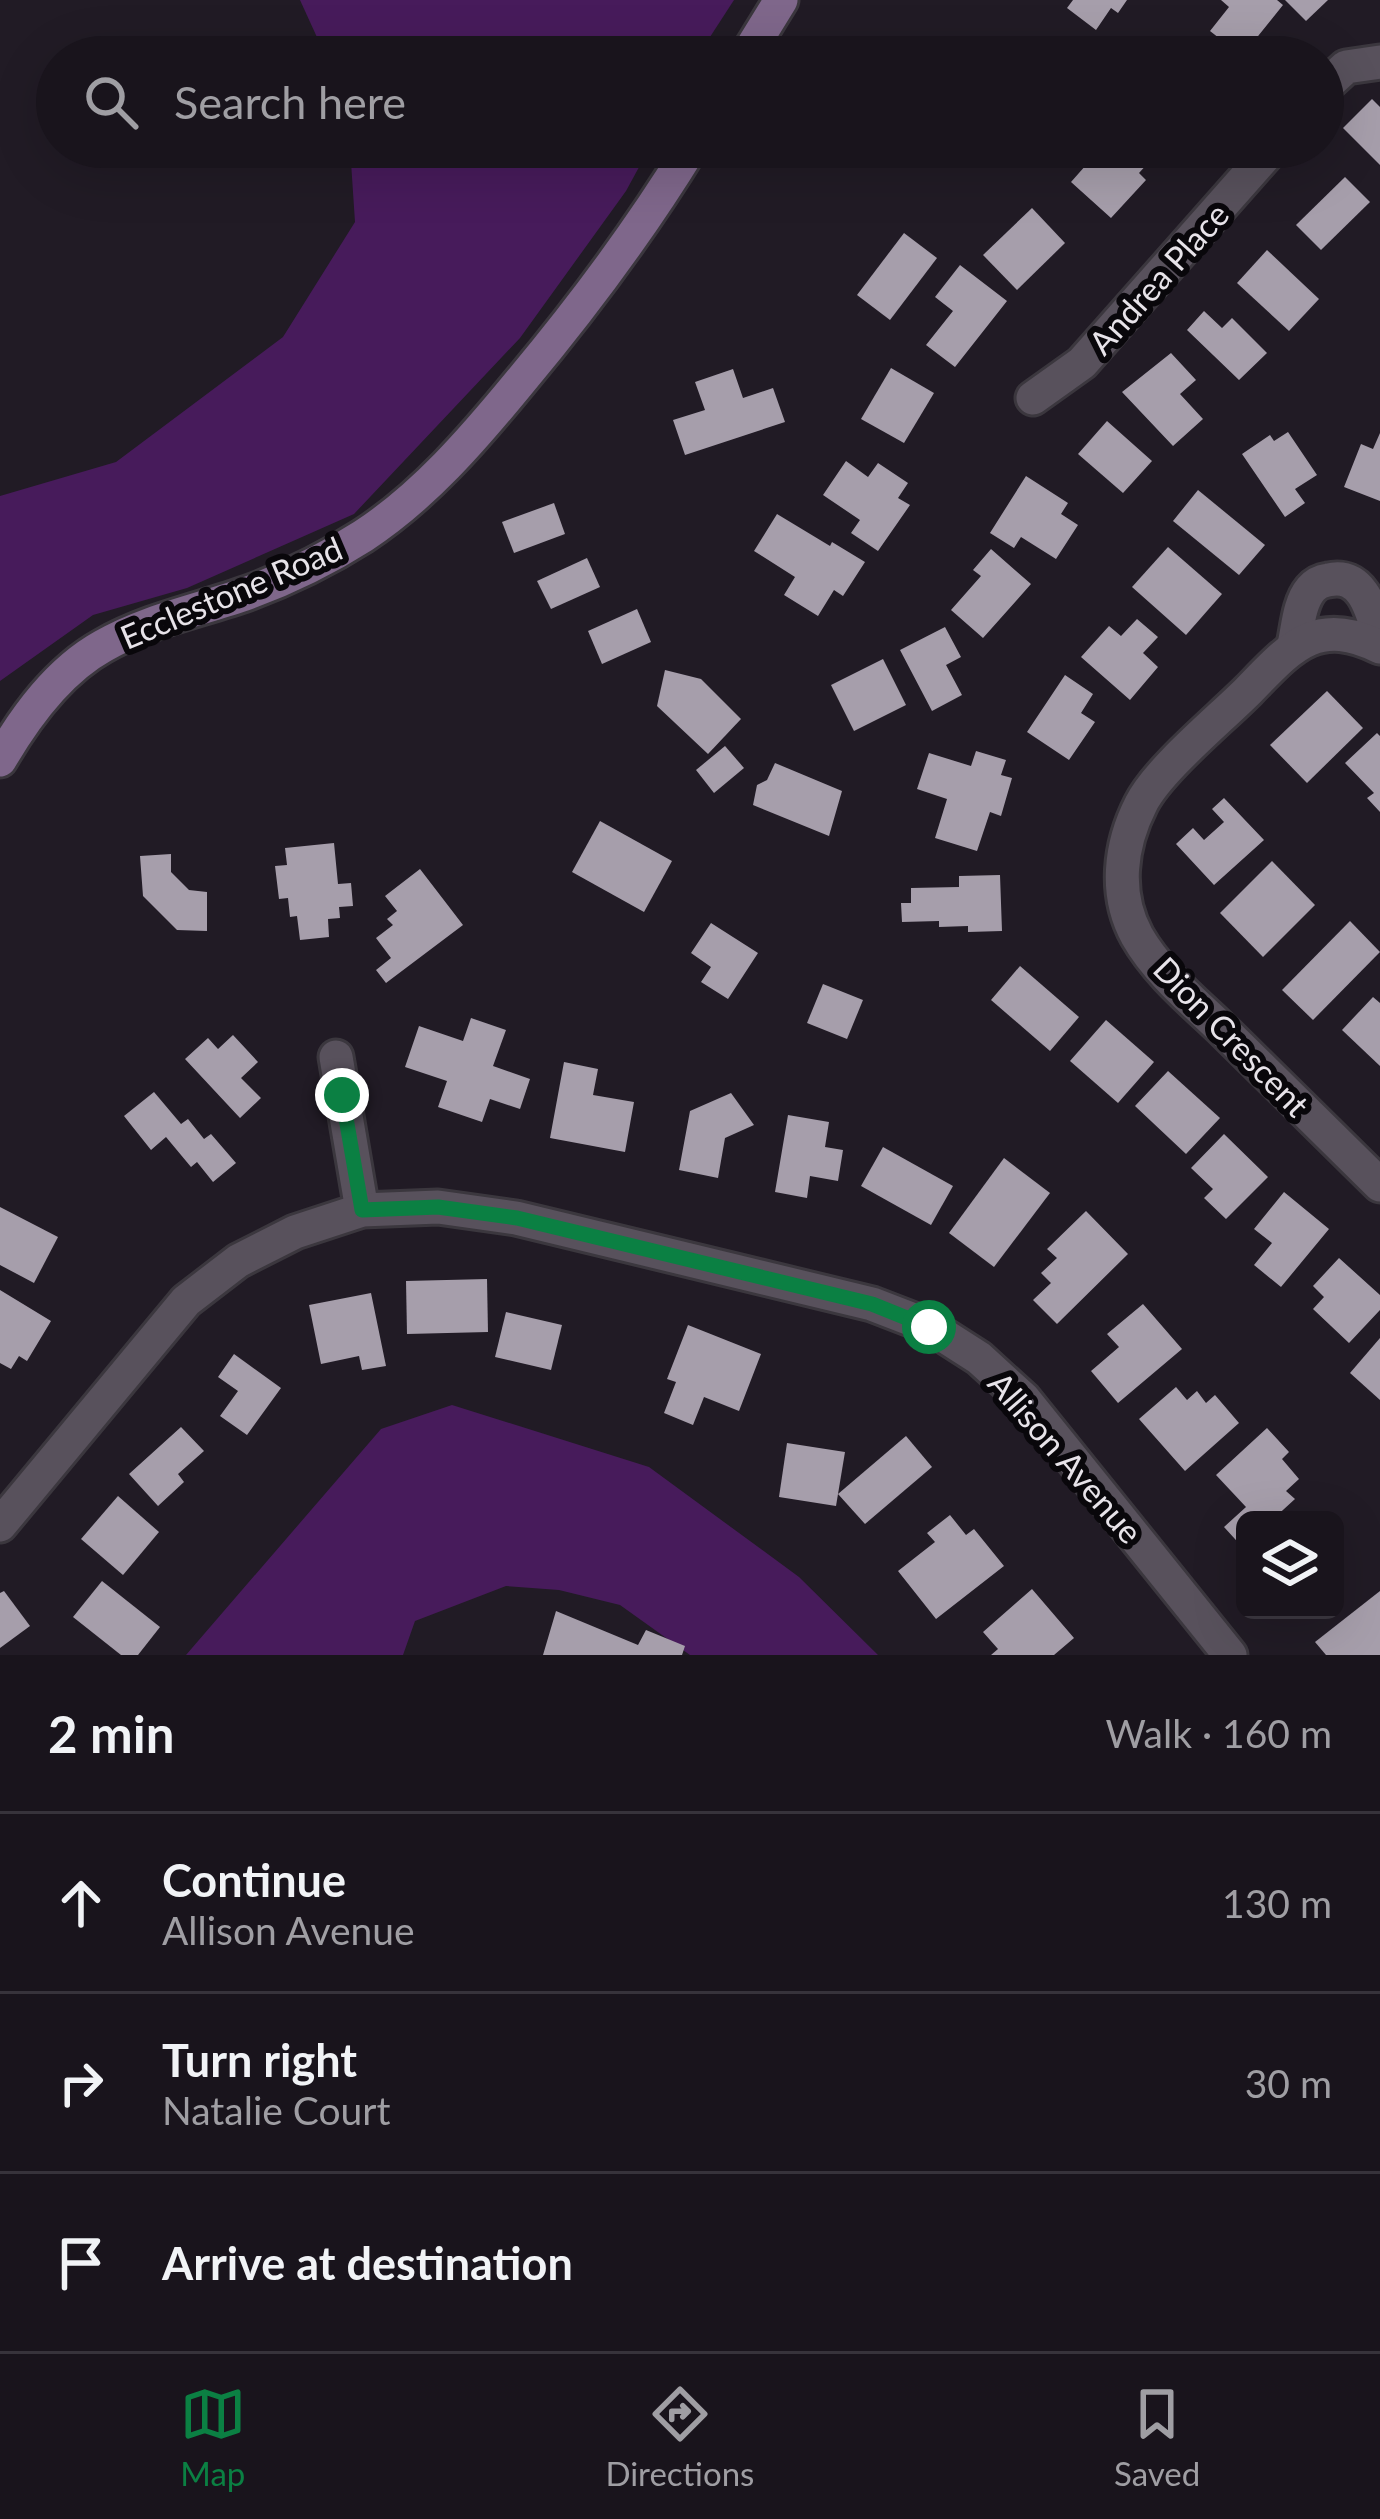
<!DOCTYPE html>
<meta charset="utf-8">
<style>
:root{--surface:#19141c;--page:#262129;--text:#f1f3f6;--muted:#9f9ea3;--line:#37333b;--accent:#0b8043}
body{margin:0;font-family:Lato,sans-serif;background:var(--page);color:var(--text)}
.controls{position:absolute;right:36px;bottom:36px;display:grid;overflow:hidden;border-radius:18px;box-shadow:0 12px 48px #0002}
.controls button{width:108px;height:108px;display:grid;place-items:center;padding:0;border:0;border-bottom:3px solid var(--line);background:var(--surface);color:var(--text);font:60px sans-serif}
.stop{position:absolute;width:36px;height:36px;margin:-27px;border:9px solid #0b8043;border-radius:50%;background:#fff}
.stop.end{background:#0b8043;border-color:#fff;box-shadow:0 3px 12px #0008}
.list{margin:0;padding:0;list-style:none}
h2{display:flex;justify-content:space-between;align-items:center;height:156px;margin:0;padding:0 48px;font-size:51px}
h2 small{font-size:39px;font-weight:400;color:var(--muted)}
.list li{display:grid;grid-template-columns:78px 1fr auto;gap:36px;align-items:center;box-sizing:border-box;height:180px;padding:0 48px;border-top:3px solid var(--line)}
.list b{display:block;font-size:45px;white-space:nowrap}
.list p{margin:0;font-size:39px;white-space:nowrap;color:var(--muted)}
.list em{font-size:39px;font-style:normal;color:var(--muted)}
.icon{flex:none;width:66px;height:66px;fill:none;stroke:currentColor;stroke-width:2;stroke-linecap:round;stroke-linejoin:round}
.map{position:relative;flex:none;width:1380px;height:1655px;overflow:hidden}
.search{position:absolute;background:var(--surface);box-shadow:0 12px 48px #0002;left:36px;right:36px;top:36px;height:132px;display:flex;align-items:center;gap:30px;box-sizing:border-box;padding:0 42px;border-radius:66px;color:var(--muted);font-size:45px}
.sheet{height:696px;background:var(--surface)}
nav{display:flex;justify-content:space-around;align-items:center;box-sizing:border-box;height:168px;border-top:3px solid var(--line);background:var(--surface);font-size:33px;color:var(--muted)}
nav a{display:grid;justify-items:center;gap:6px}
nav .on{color:var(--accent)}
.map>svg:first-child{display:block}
.green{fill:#471b5b}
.building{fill:#a69eab}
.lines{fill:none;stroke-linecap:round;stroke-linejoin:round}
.minor-casing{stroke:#3b373e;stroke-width:39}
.secondary-casing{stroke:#3b373e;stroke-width:39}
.minor{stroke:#58515c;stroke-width:33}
.secondary{stroke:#7f678b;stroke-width:33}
.route{stroke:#0b8043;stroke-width:15}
.labels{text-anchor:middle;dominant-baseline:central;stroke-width:12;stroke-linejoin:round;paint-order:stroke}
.street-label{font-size:33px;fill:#e7e3e9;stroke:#09070b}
</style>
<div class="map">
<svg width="1380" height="1655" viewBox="0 0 1380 1655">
<rect width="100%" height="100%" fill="#211b25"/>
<g class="green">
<polygon points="300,0 734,0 697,57 326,57"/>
<polygon points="350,147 650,147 626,191 520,338 354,514 187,588 93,615 0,681 0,496 116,462 283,337 355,222"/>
<polygon points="452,1405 649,1467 799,1577 878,1655 690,1655 620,1605 559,1590 506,1586 415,1621 403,1655 186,1655 381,1429"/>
</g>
<g class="building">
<polygon points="1073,0 1127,0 1118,13 1111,8 1096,30 1067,8"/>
<polygon points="1221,0 1277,0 1283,5 1242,56 1210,31 1229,7"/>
<polygon points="1285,0 1328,0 1306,21"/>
<polygon points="1192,37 1213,57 1173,57"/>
<polygon points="1372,99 1380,107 1380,165 1343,128"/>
<polygon points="1102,147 1154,147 1159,151 1139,173 1146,180 1111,218 1071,182"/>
<polygon points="1345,177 1370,202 1321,250 1296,225"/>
<polygon points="1032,208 1065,243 1017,290 983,255"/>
<polygon points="904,233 937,258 890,320 857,295"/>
<polygon points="1267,250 1319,299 1289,331 1237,283"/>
<polygon points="960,265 1007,301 955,367 926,345 953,311 935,297"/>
<polygon points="1204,311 1222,328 1232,318 1267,353 1239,380 1187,330"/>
<polygon points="1171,353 1196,380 1180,394 1203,419 1173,446 1122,392"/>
<polygon points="891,368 934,393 904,443 861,419"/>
<polygon points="733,369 743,398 773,388 785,422 685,455 673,420 705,410 695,382"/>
<polygon points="1107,421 1152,461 1123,493 1078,454"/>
<polygon points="1288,432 1317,475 1295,489 1305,503 1285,517 1242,454 1270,435 1274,441"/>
<polygon points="1380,433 1380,501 1344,487 1361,444 1373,449"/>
<polygon points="846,461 868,477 878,463 908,483 898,498 910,505 878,551 851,533 860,520 823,495"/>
<polygon points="1026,476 1068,503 1061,514 1078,525 1056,559 1021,537 1014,548 990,533"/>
<polygon points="1198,490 1265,545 1239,575 1173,521"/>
<polygon points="554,503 565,534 514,553 502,522"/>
<polygon points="777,514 830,546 832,542 865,562 843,596 834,590 818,616 784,595 795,577 754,551"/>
<polygon points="1168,547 1222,594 1186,635 1132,587"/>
<polygon points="991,549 1031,584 983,638 951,610 981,576 973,570"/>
<polygon points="587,558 600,587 551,609 537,581"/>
<polygon points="637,609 651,642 602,664 588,631"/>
<polygon points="1137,619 1158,637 1143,653 1158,667 1130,700 1081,657 1109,626 1121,636"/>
<polygon points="945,627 961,657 946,665 962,695 932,711 900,650"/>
<polygon points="883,659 906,705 854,731 831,685"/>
<polygon points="665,670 701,679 741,719 708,754 657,706"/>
<polygon points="1065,675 1093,694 1081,713 1095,722 1069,760 1027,732"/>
<polygon points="1327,691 1363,728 1307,783 1270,745"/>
<polygon points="1377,733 1380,736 1380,812 1367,798 1374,793 1345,763"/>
<polygon points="725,746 744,768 714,793 696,770"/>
<polygon points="976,751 1006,760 1001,775 1012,778 1001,816 990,812 977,851 935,838 947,799 917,789 929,753 971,766"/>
<polygon points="775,763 842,791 829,836 753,805 757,785 767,780"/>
<polygon points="1224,798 1264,840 1214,885 1176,844 1193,828 1204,840 1224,822 1212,809"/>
<polygon points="600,821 672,861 644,912 572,872"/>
<polygon points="334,843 338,884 351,883 353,906 339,907 340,918 328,919 329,937 300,940 297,916 290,917 288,898 279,899 275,866 287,865 285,848"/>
<polygon points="171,854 171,872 189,890 207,892 207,931 177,930 143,896 140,856"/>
<polygon points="1272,861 1315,905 1263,957 1220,913"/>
<polygon points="420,869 463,925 386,983 376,970 391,958 376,938 393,925 387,919 397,911 385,896"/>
<polygon points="1000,875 1002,931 968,932 968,926 939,927 939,921 902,922 901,903 911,903 911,888 959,887 959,876"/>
<polygon points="1350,921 1380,952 1313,1020 1282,990"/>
<polygon points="711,923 758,953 728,999 701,982 711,967 691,953"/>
<polygon points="1020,966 1079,1017 1050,1051 991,1000"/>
<polygon points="823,984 863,1000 847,1039 807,1023"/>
<polygon points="1373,997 1380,1003 1380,1066 1342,1030"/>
<polygon points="471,1018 506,1030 493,1066 530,1079 520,1109 490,1099 482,1122 438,1107 447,1081 405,1067 419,1026 463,1041"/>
<polygon points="1106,1020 1154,1062 1118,1103 1070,1061"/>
<polygon points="233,1035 258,1062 241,1078 261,1098 240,1118 185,1059 208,1038 218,1049"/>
<polygon points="564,1062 598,1069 593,1095 634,1102 625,1152 550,1138"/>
<polygon points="1168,1071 1220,1118 1186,1154 1135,1106"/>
<polygon points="154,1092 181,1124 188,1119 204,1139 211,1134 236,1163 213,1182 197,1162 191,1167 166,1137 151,1150 124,1116"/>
<polygon points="731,1093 754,1125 725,1138 718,1178 679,1170 690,1111"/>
<polygon points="788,1115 829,1122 825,1147 843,1150 838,1181 810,1176 807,1198 775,1192"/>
<polygon points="1224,1134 1268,1177 1226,1219 1204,1198 1213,1189 1191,1168"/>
<polygon points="883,1147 953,1186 931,1225 861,1186"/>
<polygon points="1004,1158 1050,1193 994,1267 949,1233"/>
<polygon points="1284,1192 1329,1229 1281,1287 1254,1265 1272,1243 1254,1229"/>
<polygon points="0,1207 58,1237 34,1283 0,1265"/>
<polygon points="1086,1211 1128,1254 1057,1324 1033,1300 1051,1283 1041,1273 1057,1258 1047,1249"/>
<polygon points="1339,1258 1380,1295 1380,1310 1349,1343 1313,1309 1324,1297 1313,1286"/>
<polygon points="487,1279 488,1332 407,1334 406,1281"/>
<polygon points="0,1290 51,1321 27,1361 19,1356 11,1369 0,1363"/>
<polygon points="371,1293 386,1366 362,1370 359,1356 321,1364 309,1305"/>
<polygon points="1143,1304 1182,1349 1118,1403 1091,1371 1119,1347 1107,1334"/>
<polygon points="506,1312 562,1325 551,1370 495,1357"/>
<polygon points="688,1325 761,1354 739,1411 704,1397 693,1425 664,1413 676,1382 667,1379"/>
<polygon points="1380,1338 1380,1400 1350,1373"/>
<polygon points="234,1354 281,1388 247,1435 220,1416 238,1391 218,1377"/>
<polygon points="1176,1387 1187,1400 1197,1391 1206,1403 1215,1395 1239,1423 1185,1471 1139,1419"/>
<polygon points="181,1427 204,1451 178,1474 184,1482 158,1506 129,1474"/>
<polygon points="1267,1428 1289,1452 1282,1459 1299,1479 1286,1491 1295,1499 1272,1520 1245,1520 1245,1550 1224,1527 1246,1507 1216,1475"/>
<polygon points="906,1436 932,1467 865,1524 838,1494"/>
<polygon points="787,1443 845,1452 836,1506 779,1497"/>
<polygon points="118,1496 159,1532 123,1575 81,1539"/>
<polygon points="950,1515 966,1535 974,1529 1004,1566 936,1619 898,1571 935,1542 927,1533"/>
<polygon points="102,1581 160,1627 138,1655 121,1655 73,1617"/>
<polygon points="1032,1589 1074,1638 1054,1655 991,1655 998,1649 983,1632"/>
<polygon points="4,1591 30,1626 0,1648 0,1593"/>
<polygon points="1380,1591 1380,1655 1326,1655 1315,1642"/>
<polygon points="556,1611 638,1645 646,1630 685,1646 682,1655 543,1655"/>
</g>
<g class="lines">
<defs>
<g id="minor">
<polyline points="1323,88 1346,67 1380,62"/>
<polyline points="1033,398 1082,363 1273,147"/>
<path d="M1294,645c4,-18 5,-42 17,-56 5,-6 10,-8 17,-9 36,-8 44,32 52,58"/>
<path d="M1380,647c-64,-32 -90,1 -132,44 -29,29 -90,79 -107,113 -21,41 -27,90 -4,132 21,37 57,66 87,95 52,51 104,103 156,154"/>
<polyline points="336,1057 362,1210"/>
<polyline points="0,1525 186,1301 238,1261 295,1232 362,1210 438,1207 516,1218 872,1304 929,1326 979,1358 1024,1399 1230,1655"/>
</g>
<g id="secondary">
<polyline points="746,57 781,0"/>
<path d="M0,760c25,-43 58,-89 103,-114 45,-26 97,-36 145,-53 40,-15 79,-34 115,-57 61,-40 110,-97 156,-153 62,-74 121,-153 172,-236"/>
</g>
</defs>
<use href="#minor" class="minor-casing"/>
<use href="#secondary" class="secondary-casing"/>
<use href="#minor" class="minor"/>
<use href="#secondary" class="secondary"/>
</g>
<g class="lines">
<polyline class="route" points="342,1095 362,1210 438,1207 517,1218 872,1304 929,1327"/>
</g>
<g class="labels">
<g class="street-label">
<text transform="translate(1158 278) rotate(-48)">Andrea Place</text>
<text transform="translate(231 592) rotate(-23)">Ecclestone Road</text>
<text transform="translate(1232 1036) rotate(46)">Dion Crescent</text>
<text transform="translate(1066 1457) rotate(49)">Allison Avenue</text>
</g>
</g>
</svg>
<div class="controls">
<button><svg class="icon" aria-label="layers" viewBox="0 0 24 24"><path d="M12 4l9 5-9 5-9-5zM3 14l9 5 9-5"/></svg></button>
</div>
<div class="stop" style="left:929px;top:1327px"></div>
<div class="stop end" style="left:342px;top:1095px"></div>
<div class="search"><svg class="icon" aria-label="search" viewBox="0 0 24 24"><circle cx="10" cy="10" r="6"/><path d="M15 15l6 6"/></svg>Search here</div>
</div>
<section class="sheet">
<h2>2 min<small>Walk · 160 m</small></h2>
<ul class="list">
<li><svg class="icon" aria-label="ahead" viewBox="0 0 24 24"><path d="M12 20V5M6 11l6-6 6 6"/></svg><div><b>Continue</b><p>Allison Avenue</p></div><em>130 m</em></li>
<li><svg class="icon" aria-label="right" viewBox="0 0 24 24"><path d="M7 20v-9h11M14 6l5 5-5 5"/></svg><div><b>Turn right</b><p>Natalie Court</p></div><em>30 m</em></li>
<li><svg class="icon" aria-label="arrive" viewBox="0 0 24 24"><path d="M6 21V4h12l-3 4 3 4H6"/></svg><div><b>Arrive at destination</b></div></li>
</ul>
</section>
<nav>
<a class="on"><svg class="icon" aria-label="map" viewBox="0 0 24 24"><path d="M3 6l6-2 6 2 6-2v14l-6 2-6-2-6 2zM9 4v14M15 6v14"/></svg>Map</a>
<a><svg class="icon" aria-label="directions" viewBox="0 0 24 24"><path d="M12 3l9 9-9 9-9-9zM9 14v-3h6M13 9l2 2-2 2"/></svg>Directions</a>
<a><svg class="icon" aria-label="saved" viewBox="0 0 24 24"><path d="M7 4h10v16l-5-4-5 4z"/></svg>Saved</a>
</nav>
